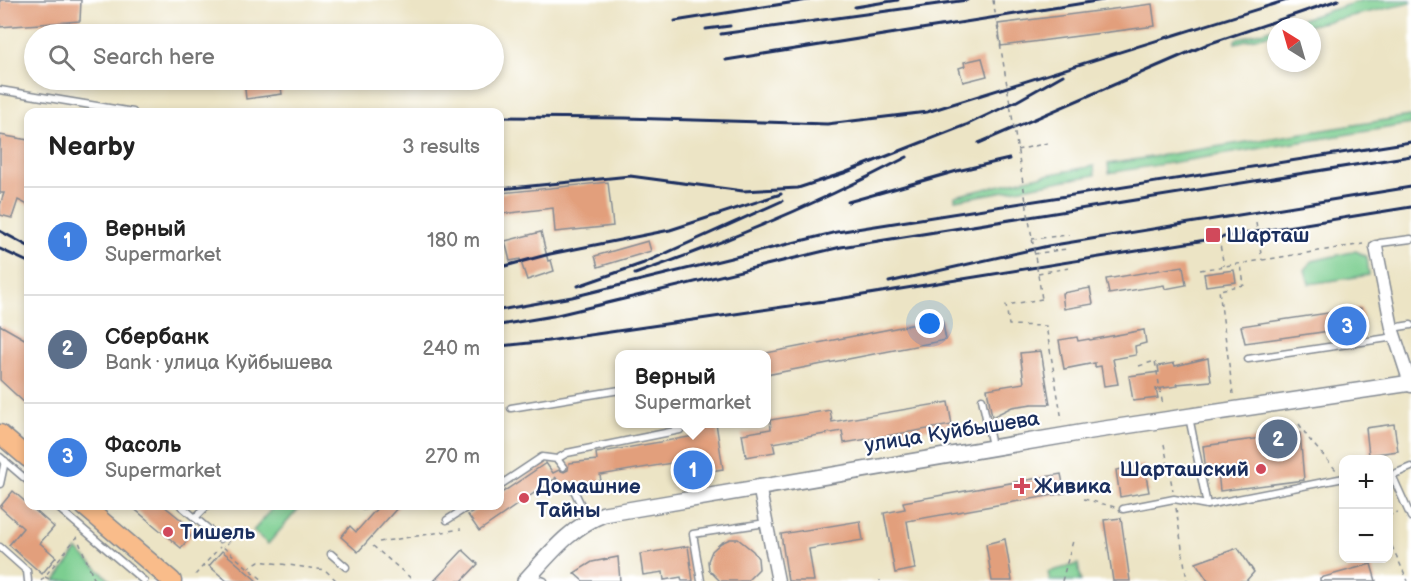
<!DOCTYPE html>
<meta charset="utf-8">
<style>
:root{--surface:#fff;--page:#f2f2f2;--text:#222;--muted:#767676;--line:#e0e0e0;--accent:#d1495b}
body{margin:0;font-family:"Balsamiq Sans",sans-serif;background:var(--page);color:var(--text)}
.controls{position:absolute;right:18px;bottom:18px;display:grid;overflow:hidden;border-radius:12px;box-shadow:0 3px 9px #0003}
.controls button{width:54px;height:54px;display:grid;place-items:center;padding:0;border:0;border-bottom:2px solid var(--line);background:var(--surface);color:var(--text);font:30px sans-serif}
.compass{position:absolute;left:1267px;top:18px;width:54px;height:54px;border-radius:50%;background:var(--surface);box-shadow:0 3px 9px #0003;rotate:323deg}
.you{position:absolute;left:930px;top:324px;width:21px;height:21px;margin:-15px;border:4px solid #fff;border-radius:50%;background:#1a73e8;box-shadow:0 0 0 9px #1a73e833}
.badge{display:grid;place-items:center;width:39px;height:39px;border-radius:50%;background:var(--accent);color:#fff;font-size:20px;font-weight:700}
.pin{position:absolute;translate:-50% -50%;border:3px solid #fff;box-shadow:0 2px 6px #0006}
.popup{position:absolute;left:615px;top:350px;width:156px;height:78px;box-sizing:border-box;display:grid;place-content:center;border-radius:12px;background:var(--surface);filter:drop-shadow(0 2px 4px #0005);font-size:20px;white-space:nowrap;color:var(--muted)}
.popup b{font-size:22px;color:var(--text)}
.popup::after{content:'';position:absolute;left:50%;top:100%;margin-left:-12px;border:12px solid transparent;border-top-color:var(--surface)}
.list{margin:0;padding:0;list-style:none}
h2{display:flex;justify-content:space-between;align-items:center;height:78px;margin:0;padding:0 24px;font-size:26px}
h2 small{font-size:20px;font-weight:400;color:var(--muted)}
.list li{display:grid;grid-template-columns:39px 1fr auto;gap:18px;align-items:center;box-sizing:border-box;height:108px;padding:0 24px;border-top:2px solid var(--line)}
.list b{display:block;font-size:22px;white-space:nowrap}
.list p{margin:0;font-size:20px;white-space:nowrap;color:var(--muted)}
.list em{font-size:20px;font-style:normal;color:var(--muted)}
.icon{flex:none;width:33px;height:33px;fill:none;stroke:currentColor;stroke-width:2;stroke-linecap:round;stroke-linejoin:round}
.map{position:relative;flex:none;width:1411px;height:581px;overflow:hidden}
.search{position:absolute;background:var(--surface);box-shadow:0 3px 9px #0003;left:24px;top:24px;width:480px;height:66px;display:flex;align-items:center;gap:15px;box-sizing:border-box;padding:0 21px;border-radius:33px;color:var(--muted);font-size:22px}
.panel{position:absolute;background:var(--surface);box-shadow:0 3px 9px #0003;left:24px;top:108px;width:480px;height:402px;border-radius:12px}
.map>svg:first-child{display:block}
.green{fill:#7bce90;stroke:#4b7e77;stroke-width:1.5}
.building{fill:#e29f7c}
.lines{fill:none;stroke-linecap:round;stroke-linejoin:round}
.service-casing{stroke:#848a92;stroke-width:9}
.minor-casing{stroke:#848a92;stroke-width:15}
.tertiary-casing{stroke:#848a92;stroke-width:18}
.primary-casing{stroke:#848a92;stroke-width:21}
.path{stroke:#848a92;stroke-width:1.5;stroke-dasharray:4.5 4.5;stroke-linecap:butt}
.service{stroke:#fff;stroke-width:6}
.minor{stroke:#fff;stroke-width:12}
.tertiary{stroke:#fff;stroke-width:15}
.primary{stroke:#f9bc8a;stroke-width:18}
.rail{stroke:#1b2f5e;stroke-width:3}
.path-bridge{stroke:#848a92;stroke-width:1.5;stroke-dasharray:4.5 4.5;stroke-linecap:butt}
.poi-dot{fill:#d1495b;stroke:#fff;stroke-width:2}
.labels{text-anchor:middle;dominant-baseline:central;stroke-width:4.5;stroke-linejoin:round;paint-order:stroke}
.poi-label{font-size:21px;font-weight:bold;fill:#1b2f5e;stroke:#fff;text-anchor:start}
.street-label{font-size:21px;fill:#1b2f5e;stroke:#fff}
</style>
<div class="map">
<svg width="1411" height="581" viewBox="0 0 1411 581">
<rect width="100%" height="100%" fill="#fff"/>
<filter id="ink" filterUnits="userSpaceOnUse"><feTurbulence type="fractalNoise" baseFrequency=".0167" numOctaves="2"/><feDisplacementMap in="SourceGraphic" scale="12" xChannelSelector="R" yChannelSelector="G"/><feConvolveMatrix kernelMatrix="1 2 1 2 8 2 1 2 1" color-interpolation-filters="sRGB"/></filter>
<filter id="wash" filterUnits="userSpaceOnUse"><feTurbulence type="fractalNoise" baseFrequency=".008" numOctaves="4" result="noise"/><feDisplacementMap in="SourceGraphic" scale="24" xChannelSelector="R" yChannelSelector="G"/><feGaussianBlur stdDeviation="1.35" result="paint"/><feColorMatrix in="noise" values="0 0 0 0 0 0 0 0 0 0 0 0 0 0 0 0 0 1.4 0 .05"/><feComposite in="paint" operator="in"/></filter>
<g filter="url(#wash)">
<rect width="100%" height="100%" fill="#ece4c5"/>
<g class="green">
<polygon points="1363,0 1411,0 1411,3 1302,27 1276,27 1276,33 1235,43 1235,40"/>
<polygon points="1411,116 1411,124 1109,173 1108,164"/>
<polygon points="1094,166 1095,175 955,200 955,196 1030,178"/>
<polygon points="1356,251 1367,257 1369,275 1309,284 1305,270 1312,261"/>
<polygon points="275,506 301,506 268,544 253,531"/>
<polygon points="77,550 111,581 55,581"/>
<polygon points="1078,564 1081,581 1050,581 1048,572"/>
</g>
<g id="blocks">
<g class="building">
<polygon points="0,0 81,0 80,21 0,27"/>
<polygon points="1152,4 1155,26 1001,46 998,24"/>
<polygon points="982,58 987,76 963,82 959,68 965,66 964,62"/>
<polygon points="244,80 280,80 282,94 246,99"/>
<polygon points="0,135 28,140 28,205 18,200 12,218 0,215 0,205 4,193 0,193"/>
<polygon points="608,182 613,226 555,232 553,208 500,214 500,193"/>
<polygon points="541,232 548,261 551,260 554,271 527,280 520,259 510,261 505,241"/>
<polygon points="648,241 651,251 598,267 595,256"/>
<polygon points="1183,266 1186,285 1165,289 1164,285 1109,294 1106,279"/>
<polygon points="1234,270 1236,282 1206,286 1204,274"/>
<polygon points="1090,288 1093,304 1064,309 1062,293"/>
<polygon points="1361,308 1364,326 1245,343 1241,326"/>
<polygon points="942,319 946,340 766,375 766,353"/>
<polygon points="0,325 28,341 28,406 0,380"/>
<polygon points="1144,330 1146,343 1135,346 1136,355 1113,359 1118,384 1104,386 1101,366 1095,367 1095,363 1064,369 1059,340 1077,337 1078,341 1089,339 1090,340"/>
<polygon points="1041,351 1050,404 1032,404 1012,407 992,417 987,389 1024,383 1020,353"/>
<polygon points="1208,358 1211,381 1177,384 1178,386 1156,389 1158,398 1133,401 1129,376 1159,372 1158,366 1174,363 1175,366"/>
<polygon points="948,402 952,425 844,443 842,431 773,443 775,452 746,457 742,434 771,429 770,420 830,410 832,422"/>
<polygon points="693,423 716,423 723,469 691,474 689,460 600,475 601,481 577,483 570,481 565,491 555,477 556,478 479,531 468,515 483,506 500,506 500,494 546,463 553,473 559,470 564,472 568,470 569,463 597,460 596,453 695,436"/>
<polygon points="1394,424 1398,451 1369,455 1366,428"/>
<polygon points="1300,433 1304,480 1220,491 1218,471 1206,472 1203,446"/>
<polygon points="1144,465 1149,492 1120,497 1116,470"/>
<polygon points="1061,474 1065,493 907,521 915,569 895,573 884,513 905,509 903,502"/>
<polygon points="13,491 54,527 40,543 56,557 42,574 9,545 23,528 0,507"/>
<polygon points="131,506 164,506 195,531 181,548"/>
<polygon points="379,506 399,506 358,552 341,537 350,526 356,532"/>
<polygon points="1121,518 1130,581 1113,581 1104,520"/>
<polygon points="860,521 863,540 809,549 814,581 788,581 781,534"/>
<polygon points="730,539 738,539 753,551 758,558 759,569 747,581 720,581 709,570 708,561 712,551 721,543"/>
<polygon points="1005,539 1012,581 992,581 986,544"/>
<polygon points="688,546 693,581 682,581 681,577 664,580 663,572 643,575 640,554"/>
<polygon points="1238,548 1254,572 1246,581 1208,581 1196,563"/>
<polygon points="463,550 478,564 462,581 434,581"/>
<polygon points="222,551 232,559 257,581 227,581 209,566"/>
<polygon points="618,557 620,581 583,581 574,573 592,562"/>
<polygon points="1371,564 1376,581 1320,581 1320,578"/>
</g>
</g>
</g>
<g filter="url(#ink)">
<use href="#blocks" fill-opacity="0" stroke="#848a92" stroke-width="1.5"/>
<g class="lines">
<defs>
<g id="service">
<polyline points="0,90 133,112"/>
<polyline points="1376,247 1380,243 1411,239"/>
<polyline points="1392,328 1411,325"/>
<polyline points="1248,359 1395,337"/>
<polyline points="982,399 992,446"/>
<polyline points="511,408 620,390"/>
<polyline points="1189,417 1207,505"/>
<polyline points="0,457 28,481"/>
<polyline points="557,459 567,453 680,430"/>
<polyline points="1411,467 1392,475 1411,517"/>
<polyline points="0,484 5,461"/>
<polyline points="500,485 542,457 557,459 563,467"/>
<polyline points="572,486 588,520"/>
<polyline points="56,506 144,581"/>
<polyline points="181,506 220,539"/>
<polyline points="364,506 365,506"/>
<polyline points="1123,509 1174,499 1207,505 1344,478"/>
<polyline points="195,518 207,506"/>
<polyline points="447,520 469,506"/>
<polyline points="0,547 27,571 28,581"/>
<polyline points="331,554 346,567"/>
<polyline points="530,576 544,581"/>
<polyline points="701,581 693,534 766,523"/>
</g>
<g id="minor">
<polyline points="1376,247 1392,328 1411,386"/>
<polyline points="759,486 778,581"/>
</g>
<path id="tertiary" d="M525,581c24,-26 45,-54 79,-67l487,-83 320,-48"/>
<g id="primary">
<polyline points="0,434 28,458"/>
<polyline points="84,506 172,581"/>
</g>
</defs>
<use href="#service" class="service-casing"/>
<use href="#minor" class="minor-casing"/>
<use href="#tertiary" class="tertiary-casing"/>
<use href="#primary" class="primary-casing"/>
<g class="path">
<polyline points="1017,150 1048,143"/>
<polyline points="1256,223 1262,260"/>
<polyline points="1217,229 1224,266"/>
<polyline points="1032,239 1069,235"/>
<polyline points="1034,254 1066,249"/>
<polyline points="1200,270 1363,244"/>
<polyline points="1038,273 1069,268"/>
<polyline points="1042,299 1006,305 1009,325 1046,326 1062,420"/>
<polyline points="1139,366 1155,361 1163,406"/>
<polyline points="1233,394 1219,290 1244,285 1241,265"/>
<polyline points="1299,424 1309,439 1336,470"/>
<polyline points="1164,444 1173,491"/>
<polyline points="1084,499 1115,507"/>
<polyline points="1176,508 1187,581"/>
<polyline points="1388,516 1398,512"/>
<polyline points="1388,538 1408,581"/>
<polyline points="379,542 461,529"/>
<polyline points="227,544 240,529"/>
<polyline points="373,546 413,580"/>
<polyline points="223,547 264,581"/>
<polyline points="248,568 259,561 325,570 337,581"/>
<polyline points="195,575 220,547"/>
<polyline points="45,577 54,581"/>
<polyline points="41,581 77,537 95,581"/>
<polyline points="880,581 880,580"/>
<polyline points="1062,581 1073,541"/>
</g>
<use href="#service" class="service"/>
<use href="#minor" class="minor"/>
<use href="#tertiary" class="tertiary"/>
<use href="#primary" class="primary"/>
<g class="rail">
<polyline points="855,7 898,0"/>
<polyline points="675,21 808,0"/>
<polyline points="706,29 730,26"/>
<polyline points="721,34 967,0"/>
<polyline points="726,60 1103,0"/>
<polyline points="500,117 625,118 827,124 927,112 1287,0"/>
<polyline points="979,143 1208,44 1338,0"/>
<polyline points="500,189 630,176 743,191 798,188 844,173 966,125 1017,101 1063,75"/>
<polyline points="848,202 957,171 1009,159"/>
<polyline points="0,231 28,246"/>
<polyline points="0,249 28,262"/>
<polyline points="505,266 550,254 670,230 781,194"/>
<path d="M635,274c94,-33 184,-71 272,-117"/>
<polyline points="889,282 1048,246 1411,187"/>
<polyline points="578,286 644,263 782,201"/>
<polyline points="500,310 572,297 837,232 1411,142"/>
<polyline points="500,325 553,316 841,247 1411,156"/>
<polyline points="500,346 548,341 838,299 1411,207"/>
</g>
<polyline class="path-bridge" points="993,0 1042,299"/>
</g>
</g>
<g class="poi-dot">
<rect x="1205" y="227" width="16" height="16" rx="3"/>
<circle cx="1261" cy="469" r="6"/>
<path d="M1019 477h6v6h6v6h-6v6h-6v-6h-6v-6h6z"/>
<circle cx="524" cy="498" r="6"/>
<circle cx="168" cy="532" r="6"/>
</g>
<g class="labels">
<g class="poi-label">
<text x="1226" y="235">Шарташ</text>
<text x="1249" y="469" text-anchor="end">Шарташский</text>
<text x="536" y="486">Домашние<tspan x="536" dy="24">Тайны</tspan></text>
<text x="1034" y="486">Живика</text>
<text x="180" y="532">Тишель</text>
</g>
<g class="street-label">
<text transform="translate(952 432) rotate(-9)">улица Куйбышева</text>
</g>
</g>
</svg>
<div class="controls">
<button>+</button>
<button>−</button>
</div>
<svg class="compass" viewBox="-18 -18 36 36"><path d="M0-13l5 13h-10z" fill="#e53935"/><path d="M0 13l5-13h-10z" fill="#767676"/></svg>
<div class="you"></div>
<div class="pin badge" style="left:693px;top:470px;background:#3f7fe0">1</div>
<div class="popup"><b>Верный</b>Supermarket</div>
<div class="pin badge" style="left:1278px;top:439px;background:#5c6f8a">2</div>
<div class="pin badge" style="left:1347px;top:326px;background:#3f7fe0">3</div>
<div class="search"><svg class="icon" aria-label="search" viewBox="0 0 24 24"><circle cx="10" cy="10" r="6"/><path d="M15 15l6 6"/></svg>Search here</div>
<section class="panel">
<h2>Nearby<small>3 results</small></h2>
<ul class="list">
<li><span class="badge" style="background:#3f7fe0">1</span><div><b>Верный</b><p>Supermarket</p></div><em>180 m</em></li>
<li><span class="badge" style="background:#5c6f8a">2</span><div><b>Сбербанк</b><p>Bank · улица Куйбышева</p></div><em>240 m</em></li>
<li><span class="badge" style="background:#3f7fe0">3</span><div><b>Фасоль</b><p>Supermarket</p></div><em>270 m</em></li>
</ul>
</section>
</div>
